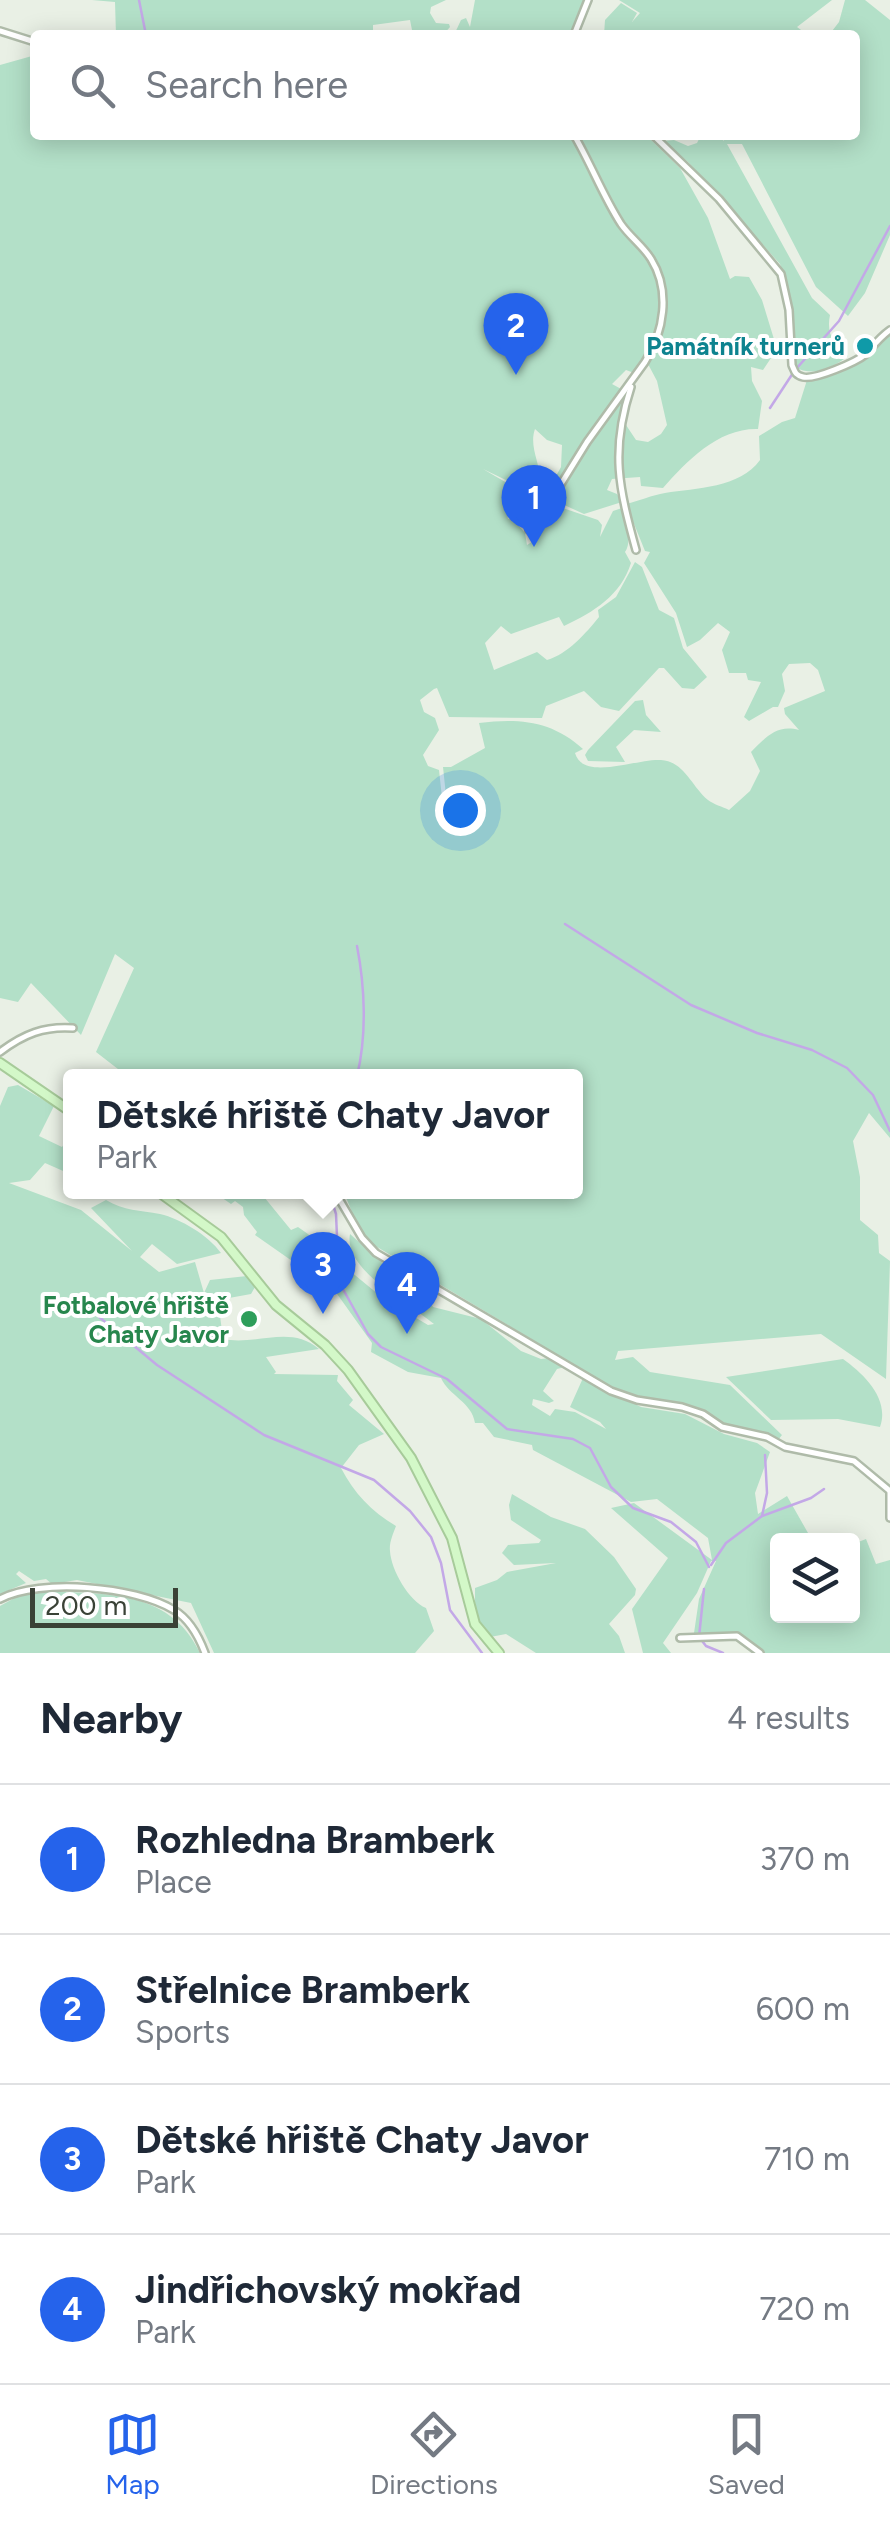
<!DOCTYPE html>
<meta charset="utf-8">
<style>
:root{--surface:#fff;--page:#f2f2f3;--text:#1f2937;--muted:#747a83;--line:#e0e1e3;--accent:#2563eb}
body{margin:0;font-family:Figtree,sans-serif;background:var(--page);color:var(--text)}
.controls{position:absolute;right:30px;bottom:30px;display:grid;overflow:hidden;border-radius:10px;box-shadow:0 5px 25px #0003}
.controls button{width:90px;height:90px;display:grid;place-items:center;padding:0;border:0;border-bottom:2px solid var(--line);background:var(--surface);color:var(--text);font:50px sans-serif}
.scale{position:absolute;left:30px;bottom:25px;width:148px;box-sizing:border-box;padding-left:10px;border:5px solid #3a4236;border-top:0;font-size:28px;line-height:35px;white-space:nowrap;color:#3a4236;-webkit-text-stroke:8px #fff;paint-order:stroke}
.you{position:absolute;left:460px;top:810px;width:35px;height:35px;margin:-25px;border:8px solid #fff;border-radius:50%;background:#1a73e8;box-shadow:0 0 0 15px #1a73e833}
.badge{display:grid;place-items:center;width:65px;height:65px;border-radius:50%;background:var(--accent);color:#fff;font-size:32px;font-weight:700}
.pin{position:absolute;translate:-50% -82px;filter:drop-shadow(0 2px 5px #0008)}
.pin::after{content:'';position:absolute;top:52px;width:35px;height:30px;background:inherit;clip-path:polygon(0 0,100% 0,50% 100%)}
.popup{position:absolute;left:63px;top:1069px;width:520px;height:130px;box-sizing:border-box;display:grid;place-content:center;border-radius:10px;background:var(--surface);filter:drop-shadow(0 2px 8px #0005);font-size:32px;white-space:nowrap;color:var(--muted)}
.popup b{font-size:38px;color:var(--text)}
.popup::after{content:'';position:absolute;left:50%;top:100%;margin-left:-20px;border:20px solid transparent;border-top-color:var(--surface)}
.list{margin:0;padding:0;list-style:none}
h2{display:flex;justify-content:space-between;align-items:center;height:130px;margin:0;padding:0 40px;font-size:42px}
h2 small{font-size:32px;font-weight:400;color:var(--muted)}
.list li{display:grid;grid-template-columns:65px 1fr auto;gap:30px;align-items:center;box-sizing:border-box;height:150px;padding:0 40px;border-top:2px solid var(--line)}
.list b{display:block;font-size:38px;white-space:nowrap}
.list p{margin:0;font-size:32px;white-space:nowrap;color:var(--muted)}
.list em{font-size:32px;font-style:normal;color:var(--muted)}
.icon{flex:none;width:55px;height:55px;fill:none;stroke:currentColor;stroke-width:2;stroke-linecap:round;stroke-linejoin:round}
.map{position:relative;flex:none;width:890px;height:1653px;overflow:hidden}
.search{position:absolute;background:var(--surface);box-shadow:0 5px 25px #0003;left:30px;right:30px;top:30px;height:110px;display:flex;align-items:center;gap:25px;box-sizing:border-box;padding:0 35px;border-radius:10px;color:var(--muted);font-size:38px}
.sheet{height:730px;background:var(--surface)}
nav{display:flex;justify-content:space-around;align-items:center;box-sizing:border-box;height:140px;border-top:2px solid var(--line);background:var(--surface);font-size:28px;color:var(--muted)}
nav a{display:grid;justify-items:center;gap:5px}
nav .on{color:var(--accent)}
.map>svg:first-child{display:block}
.green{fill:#b3e0c8}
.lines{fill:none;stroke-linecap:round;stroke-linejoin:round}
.stream{stroke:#c3a8e7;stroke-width:2.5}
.street-casing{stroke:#afbba9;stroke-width:10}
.secondary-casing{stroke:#a7cb9a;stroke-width:12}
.street{stroke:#fff;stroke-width:5}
.secondary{stroke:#d3f8c8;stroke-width:8}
.culture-dot{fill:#0f9aa8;stroke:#fff;stroke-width:4}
.leisure-dot{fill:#2e9e5b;stroke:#fff;stroke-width:4}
.labels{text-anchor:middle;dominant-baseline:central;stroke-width:8;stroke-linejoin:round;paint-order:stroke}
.culture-label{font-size:25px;font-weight:bold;fill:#0d838f;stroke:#fff;text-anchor:end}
.leisure-label{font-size:25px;font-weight:bold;fill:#27864d;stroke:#fff;text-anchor:end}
</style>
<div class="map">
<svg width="890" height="1653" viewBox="0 0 890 1653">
<rect width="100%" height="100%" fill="#e9f0e5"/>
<g class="green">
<polygon points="92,0 446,0 431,7 430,13 436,23 449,24 450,27 443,35 413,35 410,20 373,25 373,35 116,35 115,2"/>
<polygon points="475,0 585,0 572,35 468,35 468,32 467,35 454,35 461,20 466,18 470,27"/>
<polygon points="619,0 832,0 797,27 808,35 604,35 605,20 621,3 637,13 632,22 640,13"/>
<path d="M845,0h20l25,20v215l-25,58 -17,23 -32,-29 -74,-143h-15l85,154 18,17c-4,19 4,29 18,41 -17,13 -34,21 -54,11l-2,-62 -12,-41 -92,-102 -25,-21 11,-1 14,6 9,-3 4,-8h17l6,6 -1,-6h132v-100h-26l10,-13z"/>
<path d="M32,56l3,2v77h534c18,29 31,60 48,89 8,13 21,22 31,35 29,39 7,79 -14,114l-8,-3 -14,14 11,6 -44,59 -27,46 -6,-1 15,-27 1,-22 -15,-5 -12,-11c-8,22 13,44 2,66l-54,-26 50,29 -2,7 3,3h10l-14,16 -2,-2 3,-6 -21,-17 -5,3 3,17 4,-1 13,15 2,12 11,-7 5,-20 8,-14 47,16 4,5 -2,12 13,-26 9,-3c3,14 11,32 3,44l6,11c-10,32 -37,49 -67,63l-5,-9 -48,17 -10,-8 -16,17 9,27 43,-18 10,8c21,-6 39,-27 52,-43l-1,-7 18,-13 19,-35 7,5 17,43 15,8 9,30 24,29 -13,12 -12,-1 -18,-20h-5l-40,43 -18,-4 -17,-16 -38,15 -4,12 -93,-1 -12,-29 -3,1 -14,11 4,12 11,6 4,12 -16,25 5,11 11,4 4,37 4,-2 -4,-38h8l34,-19 -6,-25c41,-5 73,-2 104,26l-8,4c8,29 63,5 86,7 24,2 30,26 47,40 5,4 15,7 21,10l21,-19 10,-20 -9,-19c15,-15 26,-28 48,-22l-14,-16 -1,-6 41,-17 -7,-21 -8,-7 -21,1 -7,10 3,17 -7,16h-5l-24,14 -5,-4 17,-35 -13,-2 -2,-7h-17l-7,-23 8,-18 -12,-9 -18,17 -13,7 -11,-34 -32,-50 6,-11 -5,-1 -19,-47c13,-3 26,-9 39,-11 31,-5 75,-5 95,-33l-1,-24 23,-14 13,-4 12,-38 57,-21 26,-25v804l-21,-25 -16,28 7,36v43l18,15 1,18 11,8 -4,118 -65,-45 -203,17 -3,9 18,-3 17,15 80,13 52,50 -4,5 -38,-9 -33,-17 -34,-11 -38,-7 -25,-10 -248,-148 -18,-46h232v-116h-449l-31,-24 38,-84 -19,-14 -34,81 -50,-52 -13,19 -18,-4v-933z"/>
<path d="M576,135h70l34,33 28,50 22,61 5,-3 14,1 13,23 15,49 -14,21 -12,-3 1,14 10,20 -4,28c-40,-1 -71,32 -95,59l-22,-2 -1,-9 -28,2 -5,11 10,4 5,8 -38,12 -22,-10 -5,-8 18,-31 52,-76 -3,33 12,18 12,2 13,-8 6,-9 -10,-44 -9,-17c19,-35 30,-75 3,-111 -11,-14 -25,-26 -35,-42 -15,-24 -25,-51 -40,-76z"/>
<polygon points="643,700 646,715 661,732 634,730 616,747 625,762 588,761 585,755 588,750 635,701"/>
<path d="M18,1085l36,21 -15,30 23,11 8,-11v38l-25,-11 -15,17 -21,3 72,27 51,41 -41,-43 15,-8c18,11 34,10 54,14 21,5 48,21 61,39l-44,11 -25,-20 -12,13 19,15 36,-10 9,31 6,-13 37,-4 8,11 -4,7 -33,6 5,39c34,7 67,-15 96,10l-53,8 10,15 -2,2 64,1 -1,6 16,19 -4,5 35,29 -25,11 -18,23c13,25 30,43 55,58 -3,8 -7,17 -6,25 1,19 19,50 36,57l8,23 -19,22h-201l-23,-50 -114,-23 -25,4 -6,-5 -12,2 -15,-10 -3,3 10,9 -26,11v-488l8,-19z"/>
<path d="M223,1192h37l31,38 7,-3 10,7 26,30 5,-2 45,37 44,26 6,-1c-24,-20 -91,-54 -84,-90l36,32 37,24 10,17 48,12 40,32 20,8 9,-1 15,9 -8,2 -14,22 11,10 -5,2 -16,-4 -1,6 18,11 5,-7 20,3 31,17 -6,-7 -30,-15 13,-29 58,29 44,7 39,20 33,9 13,9 -15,41 3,21 29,-18 25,44h-34v76h74l1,-72 13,-5 10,25 14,-4v93h-128l-24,-20 -17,3 -27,-3 5,-34 17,-38h-5l-14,32 -34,50 8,10h-28l-11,-44 36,-51 -57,-50 23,-5 78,57 -4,-22 -51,-39 -26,3 -98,-52 -1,-5 -38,-8 -11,-14h-8c-3,-21 -26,-27 -34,-45l-33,-6 -37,-20 1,-9 -37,-52 -80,-56 2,-3 -13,-17 -1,-8 -8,-6 -4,3 -16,-11z"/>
<path d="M843,1359c21,15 47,40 37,68l-42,-8 -67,1 -45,-43z"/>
<path d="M512,1494l39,23 34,12 29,28 22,32 -1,6 -26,29 10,12 6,17h-89l-30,-19 -16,3c-16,-20 -15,-24 -15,-49l22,-8 10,-8 49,-9 -42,2 -12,-12 6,-8 31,-2 2,-3 -30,-20 -2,-15z"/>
<path d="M36,1591c64,3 133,-4 164,62h-200v-47l20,-11z"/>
</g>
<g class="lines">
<g class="stream">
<polyline points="139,0 146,35"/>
<polyline points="796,369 839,321 890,226"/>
<polyline points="770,408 793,373"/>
<polyline points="565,924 691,1005 757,1033 812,1050 847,1068 873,1095 890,1131"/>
<path d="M357,946c8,41 10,89 0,130"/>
<polyline points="329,1192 336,1214 339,1282 368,1334 381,1347 447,1379 507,1429 573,1439 590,1448 611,1487 633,1508 671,1522 696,1542 709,1567"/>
<polyline points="98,1316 157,1365 264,1435 374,1480 410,1511 431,1537 441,1563 450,1610 482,1653"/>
<polyline points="762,1516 811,1498 824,1489"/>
<polyline points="711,1565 726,1543 762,1516 767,1493 765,1455"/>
<polyline points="704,1589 699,1637 706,1646 723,1653"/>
</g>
<defs>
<g id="street">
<polyline points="0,31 35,42"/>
<polyline points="574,35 588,0"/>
<path d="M653,135l66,64 62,75 8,36 3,55c3,7 3,10 11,12 12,3 53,-15 63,-23 8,-9 14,-17 24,-24"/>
<path d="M631,387c-21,64 -12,101 5,163"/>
<path d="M529,530l11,-12 47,-76 58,-80c19,-30 26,-71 6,-103 -8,-13 -21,-22 -30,-35 -18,-28 -30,-60 -47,-89"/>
<path d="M0,1052c24,-18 44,-26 73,-24"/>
<polyline points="335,1192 362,1238 376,1253 611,1391 637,1400 682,1407 703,1414 722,1427 767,1437 785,1447 854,1461 890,1491"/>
<polyline points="890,1492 890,1518"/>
<path d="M0,1599c40,-21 135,-13 174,11 15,9 25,27 31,43"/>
<polyline points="680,1638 737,1636 760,1653"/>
</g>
<g id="secondary">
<polyline points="0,1063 70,1111"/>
<polyline points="159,1192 221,1237 276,1305 325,1345 348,1370 411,1458 452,1538 475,1624 499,1653"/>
</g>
</defs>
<use href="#street" class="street-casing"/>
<use href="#secondary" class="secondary-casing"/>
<use href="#street" class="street"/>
<use href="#secondary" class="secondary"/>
</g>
<circle class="culture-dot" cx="865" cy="346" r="10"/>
<circle class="leisure-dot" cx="249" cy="1319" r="10"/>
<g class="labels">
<g class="culture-label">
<text x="845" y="346">Památník turnerů</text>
</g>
<g class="leisure-label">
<text x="229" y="1305">Fotbalové hřiště<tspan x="229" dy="29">Chaty Javor</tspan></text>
</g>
</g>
</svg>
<div class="controls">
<button><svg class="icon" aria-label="layers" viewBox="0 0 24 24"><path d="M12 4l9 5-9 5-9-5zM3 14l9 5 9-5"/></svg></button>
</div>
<div class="scale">200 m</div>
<div class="you"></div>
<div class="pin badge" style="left:534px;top:547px">1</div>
<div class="pin badge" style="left:516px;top:375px">2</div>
<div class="pin badge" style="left:323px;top:1314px">3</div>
<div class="popup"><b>Dětské hřiště Chaty Javor</b>Park</div>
<div class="pin badge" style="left:407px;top:1334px">4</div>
<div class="search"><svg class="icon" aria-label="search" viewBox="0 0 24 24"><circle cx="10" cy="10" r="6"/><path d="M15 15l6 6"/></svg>Search here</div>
</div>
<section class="sheet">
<h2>Nearby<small>4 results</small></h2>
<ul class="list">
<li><span class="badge">1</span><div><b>Rozhledna Bramberk</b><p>Place</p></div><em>370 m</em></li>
<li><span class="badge">2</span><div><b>Střelnice Bramberk</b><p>Sports</p></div><em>600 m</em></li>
<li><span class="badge">3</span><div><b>Dětské hřiště Chaty Javor</b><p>Park</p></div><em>710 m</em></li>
<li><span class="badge">4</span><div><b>Jindřichovský mokřad</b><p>Park</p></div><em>720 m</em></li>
</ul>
</section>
<nav>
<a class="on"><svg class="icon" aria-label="map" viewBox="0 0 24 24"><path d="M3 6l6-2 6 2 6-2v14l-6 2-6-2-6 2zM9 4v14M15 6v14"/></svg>Map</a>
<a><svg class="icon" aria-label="directions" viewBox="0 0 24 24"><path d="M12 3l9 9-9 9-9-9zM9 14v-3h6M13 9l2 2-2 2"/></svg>Directions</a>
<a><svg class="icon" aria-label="saved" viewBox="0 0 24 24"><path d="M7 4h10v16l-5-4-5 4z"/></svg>Saved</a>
</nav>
